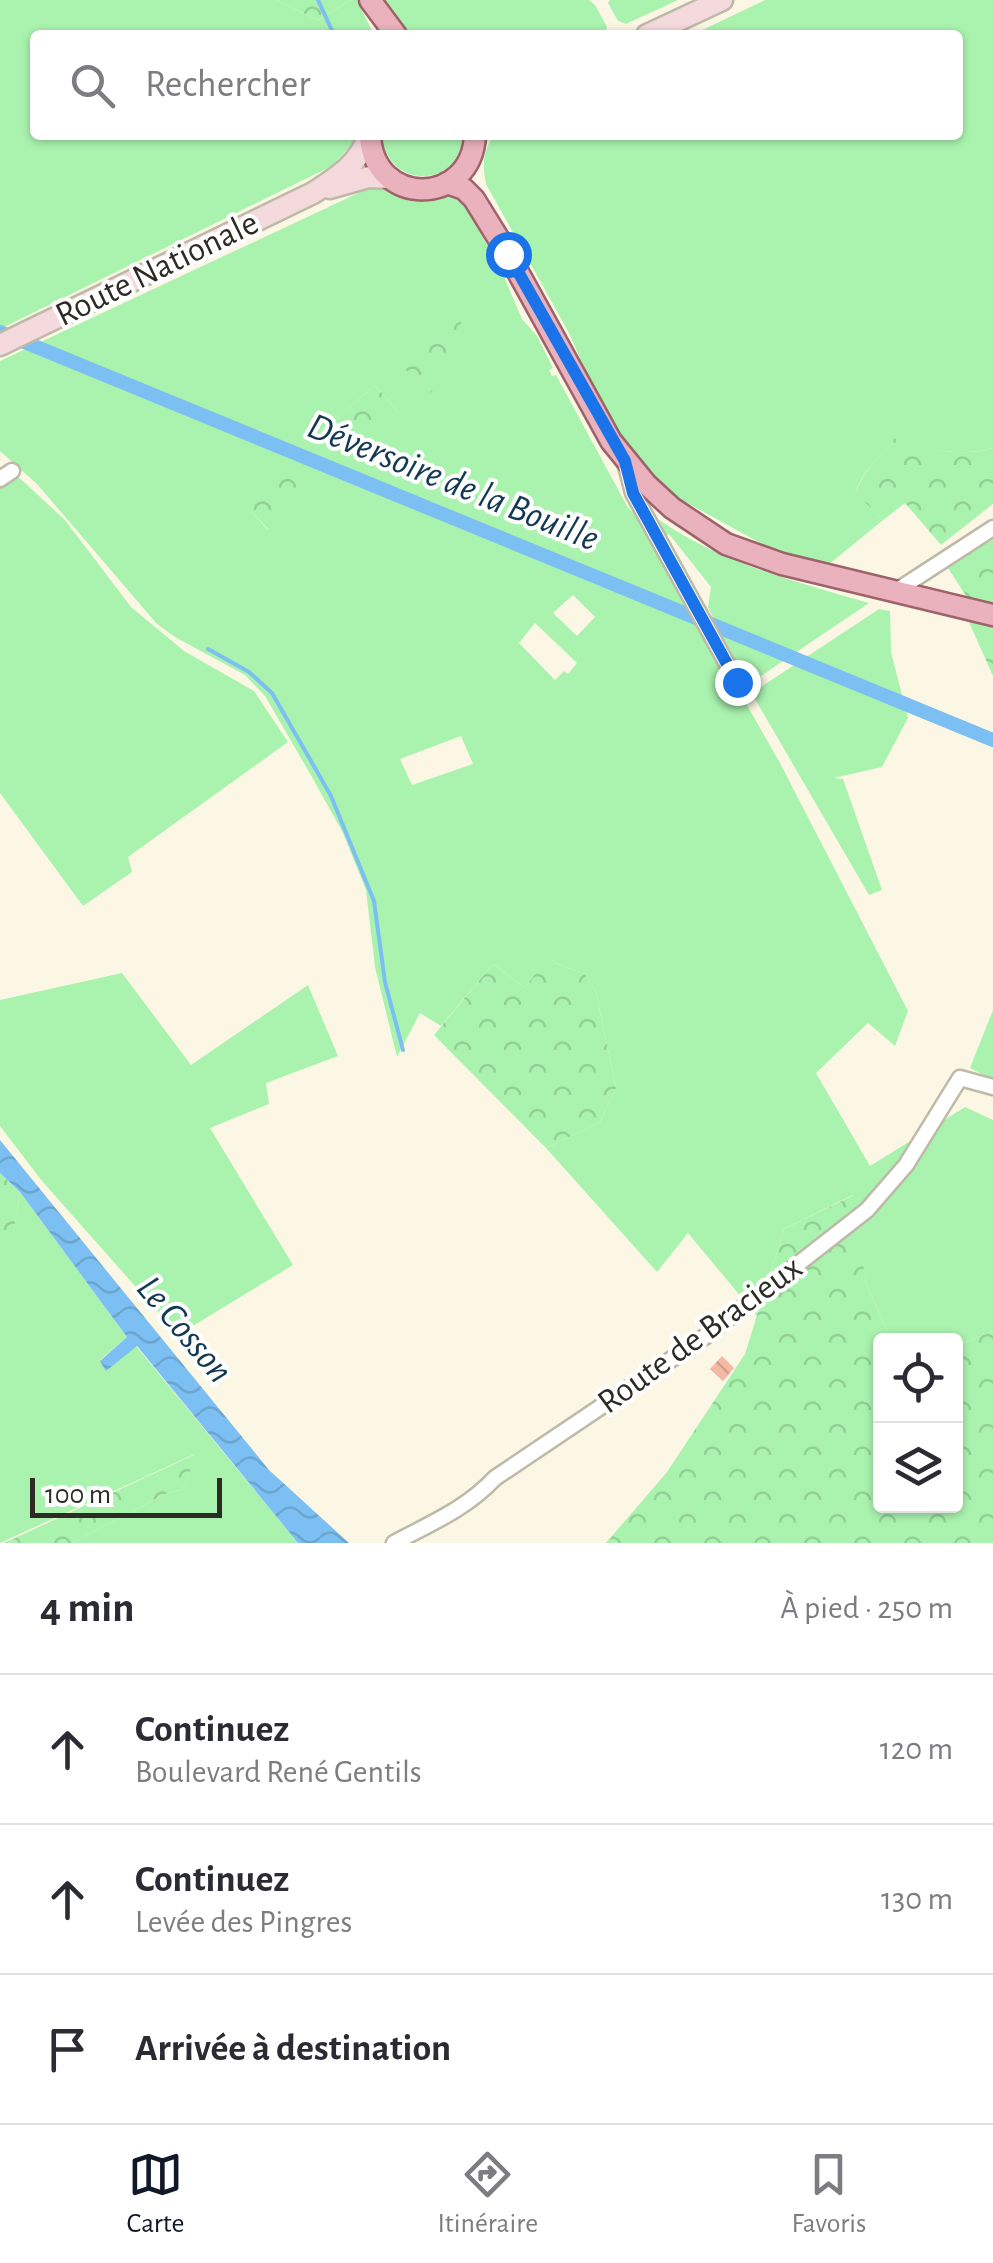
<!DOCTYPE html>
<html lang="fr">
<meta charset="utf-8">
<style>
:root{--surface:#fff;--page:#f2f2f3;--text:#2b2b33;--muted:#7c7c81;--line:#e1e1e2;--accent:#111827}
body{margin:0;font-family:"Alegreya Sans",sans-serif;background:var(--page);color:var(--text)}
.controls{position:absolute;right:30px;bottom:30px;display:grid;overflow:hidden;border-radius:10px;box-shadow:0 2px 8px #0004}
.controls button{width:90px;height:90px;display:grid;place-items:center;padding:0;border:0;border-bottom:2px solid var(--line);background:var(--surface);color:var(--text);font:50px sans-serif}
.scale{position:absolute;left:30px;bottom:25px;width:192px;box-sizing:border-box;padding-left:10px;border:5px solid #2c2b24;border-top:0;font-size:28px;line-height:35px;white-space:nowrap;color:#2c2b24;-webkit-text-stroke:8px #fff;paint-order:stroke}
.stop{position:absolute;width:30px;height:30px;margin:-22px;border:8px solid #1a73e8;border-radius:50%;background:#fff}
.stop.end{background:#1a73e8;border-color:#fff;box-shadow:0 2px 10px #0008}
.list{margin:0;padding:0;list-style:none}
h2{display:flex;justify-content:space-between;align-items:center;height:130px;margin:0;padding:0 40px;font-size:42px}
h2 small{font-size:32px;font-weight:400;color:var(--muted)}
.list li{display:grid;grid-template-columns:65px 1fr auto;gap:30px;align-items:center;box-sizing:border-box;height:150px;padding:0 40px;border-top:2px solid var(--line)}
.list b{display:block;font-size:38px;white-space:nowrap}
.list p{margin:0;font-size:32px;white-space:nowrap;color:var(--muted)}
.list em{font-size:32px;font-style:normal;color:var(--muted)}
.icon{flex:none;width:55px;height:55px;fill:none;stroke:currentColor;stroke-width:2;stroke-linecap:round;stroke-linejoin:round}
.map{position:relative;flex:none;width:993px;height:1543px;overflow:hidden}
.search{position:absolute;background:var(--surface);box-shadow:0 2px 8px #0004;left:30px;right:30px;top:30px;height:110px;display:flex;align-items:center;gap:25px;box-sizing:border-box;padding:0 35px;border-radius:10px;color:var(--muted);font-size:38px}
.sheet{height:580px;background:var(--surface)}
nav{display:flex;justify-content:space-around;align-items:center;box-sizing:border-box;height:140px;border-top:2px solid var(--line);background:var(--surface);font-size:28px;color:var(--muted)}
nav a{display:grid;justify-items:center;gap:5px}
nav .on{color:var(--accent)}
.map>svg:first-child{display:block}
.green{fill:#aaf3af;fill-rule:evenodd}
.forest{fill:url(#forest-crowns)}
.water{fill:url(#water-waves)}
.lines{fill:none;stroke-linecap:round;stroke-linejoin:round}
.stream{stroke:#7cc0f3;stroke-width:4}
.canal{stroke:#7cc0f3;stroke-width:14}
.building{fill:url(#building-back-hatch)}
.street-casing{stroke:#bebaa8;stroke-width:19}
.secondary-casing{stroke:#bebaa8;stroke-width:25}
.primary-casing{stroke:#9e626a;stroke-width:25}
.street{stroke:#fff;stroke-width:14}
.secondary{stroke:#f4d9dd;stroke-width:20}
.primary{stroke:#e9b2bc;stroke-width:20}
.route{stroke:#1a73e8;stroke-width:12}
.labels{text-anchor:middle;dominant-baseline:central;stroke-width:8;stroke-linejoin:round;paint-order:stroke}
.street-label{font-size:35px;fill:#2c2b24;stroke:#fff}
.water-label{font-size:38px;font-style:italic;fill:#133953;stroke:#fff}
</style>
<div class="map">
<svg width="993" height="1543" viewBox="0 0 993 1543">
<defs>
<pattern id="forest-crowns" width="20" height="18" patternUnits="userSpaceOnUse" patternTransform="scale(2.5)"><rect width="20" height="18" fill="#aaf3af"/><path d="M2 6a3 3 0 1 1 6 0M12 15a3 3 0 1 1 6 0" fill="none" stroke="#92d096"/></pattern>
<pattern id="water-waves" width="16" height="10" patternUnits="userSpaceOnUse" patternTransform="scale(2.5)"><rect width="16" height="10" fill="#7cc0f3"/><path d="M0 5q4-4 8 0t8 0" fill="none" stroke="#6ba5d0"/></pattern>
<pattern id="building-back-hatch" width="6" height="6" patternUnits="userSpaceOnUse" patternTransform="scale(2.5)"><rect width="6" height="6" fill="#f4b9a3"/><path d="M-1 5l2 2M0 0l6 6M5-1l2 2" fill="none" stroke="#d19f8c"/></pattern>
</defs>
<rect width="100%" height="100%" fill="#fcf7e4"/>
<g class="green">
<polygon points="0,0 276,0 318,20 351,0 357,0 374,35 35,35 35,135 357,135 355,141 332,166 0,329"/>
<polygon points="383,0 589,0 595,5 607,27 604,35 409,35"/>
<polygon points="610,0 678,0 626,24 618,21 608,3"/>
<path d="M765,0h228v448c-35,10 -64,1 -97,-11 -13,19 -34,33 -40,55l27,28 -56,46 -61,-20 -88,-48 -26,-18 -49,-69 -34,-78 -83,-149c-4,-19 -3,-33 8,-49h464v-100h-266z"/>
<path d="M382,135h80c0,54 -76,56 -80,0z"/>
<path d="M381,186c14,7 31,14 47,14 15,-1 25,-10 36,5l35,60 23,54 15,17 16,32 -4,2 3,6 4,-1 71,131 19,22 15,-4 -3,-5c64,45 137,62 211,84l-117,79 -11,-5 -33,-70 3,-20 -42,-53 -14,9 126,222 127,246 -13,35 -27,-23 -52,50 54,93 95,-59 28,13v211l-37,15v-6h-64l-26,-56 -13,-89 -69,34 -27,87 -69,-83 -31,39 -111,-124 54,-26 16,-34 -20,-96 -11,-18 -30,-11 -5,-9 -25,34 -32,-24 -52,62 -21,-13 -23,44 -22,-90 -9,-77 -23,-57 -31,-56 -47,-81 -20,-21 -70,-38 -18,-13 -120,-140 -37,-33v-90l369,-173zM375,385l24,28 -132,116 -25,-28zM573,595l22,22 -18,19 -24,-23zM535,623l42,40 -9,11 -4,-3 -9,9 -36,-37zM461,736l12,28 -61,21 -12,-26z"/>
<polygon points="12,471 65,520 131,607 184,651 254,691 288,742 128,857 132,872 83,906 0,793 0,479"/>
<polygon points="879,609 890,611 891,652 908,718 882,767 834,778 843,779 882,890 869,895 755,699 761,687"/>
<polygon points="122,973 191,1065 308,985 338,1056 266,1083 269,1104 210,1128 293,1265 183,1332 166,1321 42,1181 0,1126 0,1000"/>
<polygon points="993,1010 993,1080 970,1068"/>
<polygon points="20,1192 127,1337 100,1360 106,1370 136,1346 298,1543 72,1543 165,1494 183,1489 195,1454 0,1543 0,1237 13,1234"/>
</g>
<g class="forest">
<polygon points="276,0 351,0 318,20"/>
<polygon points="452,309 474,343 428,396 397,359"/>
<polygon points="375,385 400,414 268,529 241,501"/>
<path d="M896,436c33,13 62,22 97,12v56l-52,41 -36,-42 -22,17 -27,-27c6,-23 27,-37 40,-57z"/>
<polygon points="993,539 993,604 968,599 948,568"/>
<polygon points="968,620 993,625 993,676"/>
<polygon points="550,953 555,963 585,974 596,992 616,1088 600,1122 546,1148 434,1035 493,964 525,988"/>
<polygon points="0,1173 20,1192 13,1235 0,1237"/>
<polygon points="854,1195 866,1284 892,1340 880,1340 880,1506 956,1506 956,1346 993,1331 993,1543 606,1543 667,1472 745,1354 784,1229"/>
<polygon points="196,1454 183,1489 165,1494 72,1543 4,1543"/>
</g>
<polygon class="water" points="0,1140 269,1470 349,1543 298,1543 137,1346 106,1371 100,1361 127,1337 20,1192 0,1173"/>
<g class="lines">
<g class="stream">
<polyline points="318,0 334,35"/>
<polyline points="208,649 249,672 272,693 331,796 374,901 385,982 403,1050"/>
</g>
<polyline class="canal" points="0,332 993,740"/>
</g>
<polygon class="building" points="722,1356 734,1368 723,1381 710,1369"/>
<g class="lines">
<defs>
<g id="street">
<polyline points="625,462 633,493 743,693"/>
<polyline points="0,479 12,471"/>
<polyline points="893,593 993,528"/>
<path d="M394,1543c37,-20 72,-34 101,-65l211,-142 161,-126 39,-45 54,-87 33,9"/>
</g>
<g id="secondary">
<polyline points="647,35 722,0"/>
<polyline points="330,188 369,177 390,178"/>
<path d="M0,345l313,-152c25,-16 46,-29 56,-58"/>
</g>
<g id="primary">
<polyline points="370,0 396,35"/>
<path d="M370,135c3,73 102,72 105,0"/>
<polyline points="447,183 464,189 474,199 508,254 611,441 646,484 672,508 726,544 782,564 993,615"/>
</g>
</defs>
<use href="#street" class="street-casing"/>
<use href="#secondary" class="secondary-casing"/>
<use href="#primary" class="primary-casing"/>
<use href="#street" class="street"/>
<use href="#secondary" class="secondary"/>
<use href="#primary" class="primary"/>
</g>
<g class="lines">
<polyline class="route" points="508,254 625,461 633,493 737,682"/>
</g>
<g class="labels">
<g class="street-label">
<text transform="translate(157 269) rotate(-26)">Route Nationale</text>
<text transform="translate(700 1335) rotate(-36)">Route de Bracieux</text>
</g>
<g class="water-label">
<text transform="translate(453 483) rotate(22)">Déversoire de la Bouille</text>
<text transform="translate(184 1330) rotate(50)">Le Cosson</text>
</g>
</g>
</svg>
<div class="controls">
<button><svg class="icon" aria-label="locate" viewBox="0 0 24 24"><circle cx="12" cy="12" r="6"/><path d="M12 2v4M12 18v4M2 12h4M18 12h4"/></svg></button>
<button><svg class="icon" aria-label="layers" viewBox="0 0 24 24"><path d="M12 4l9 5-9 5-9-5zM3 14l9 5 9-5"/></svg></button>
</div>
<div class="scale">100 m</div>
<div class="stop" style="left:508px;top:254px"></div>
<div class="stop end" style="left:737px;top:682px"></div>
<div class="search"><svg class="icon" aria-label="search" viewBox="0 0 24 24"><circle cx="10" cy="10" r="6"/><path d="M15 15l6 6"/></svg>Rechercher</div>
</div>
<section class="sheet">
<h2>4 min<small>À pied · 250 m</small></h2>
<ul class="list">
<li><svg class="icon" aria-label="ahead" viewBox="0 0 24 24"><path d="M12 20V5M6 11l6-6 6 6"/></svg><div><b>Continuez</b><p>Boulevard René Gentils</p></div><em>120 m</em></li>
<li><svg class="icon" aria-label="ahead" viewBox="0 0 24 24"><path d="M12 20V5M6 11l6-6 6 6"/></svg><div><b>Continuez</b><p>Levée des Pingres</p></div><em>130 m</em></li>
<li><svg class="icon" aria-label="arrive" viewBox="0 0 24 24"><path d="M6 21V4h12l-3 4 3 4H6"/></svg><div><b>Arrivée à destination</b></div></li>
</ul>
</section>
<nav>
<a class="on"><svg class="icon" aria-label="map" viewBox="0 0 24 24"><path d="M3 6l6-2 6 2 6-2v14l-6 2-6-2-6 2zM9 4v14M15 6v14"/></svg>Carte</a>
<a><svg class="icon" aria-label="directions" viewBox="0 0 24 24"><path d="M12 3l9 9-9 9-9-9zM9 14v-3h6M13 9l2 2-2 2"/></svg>Itinéraire</a>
<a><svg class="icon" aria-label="saved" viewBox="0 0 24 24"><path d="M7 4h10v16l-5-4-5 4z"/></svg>Favoris</a>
</nav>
